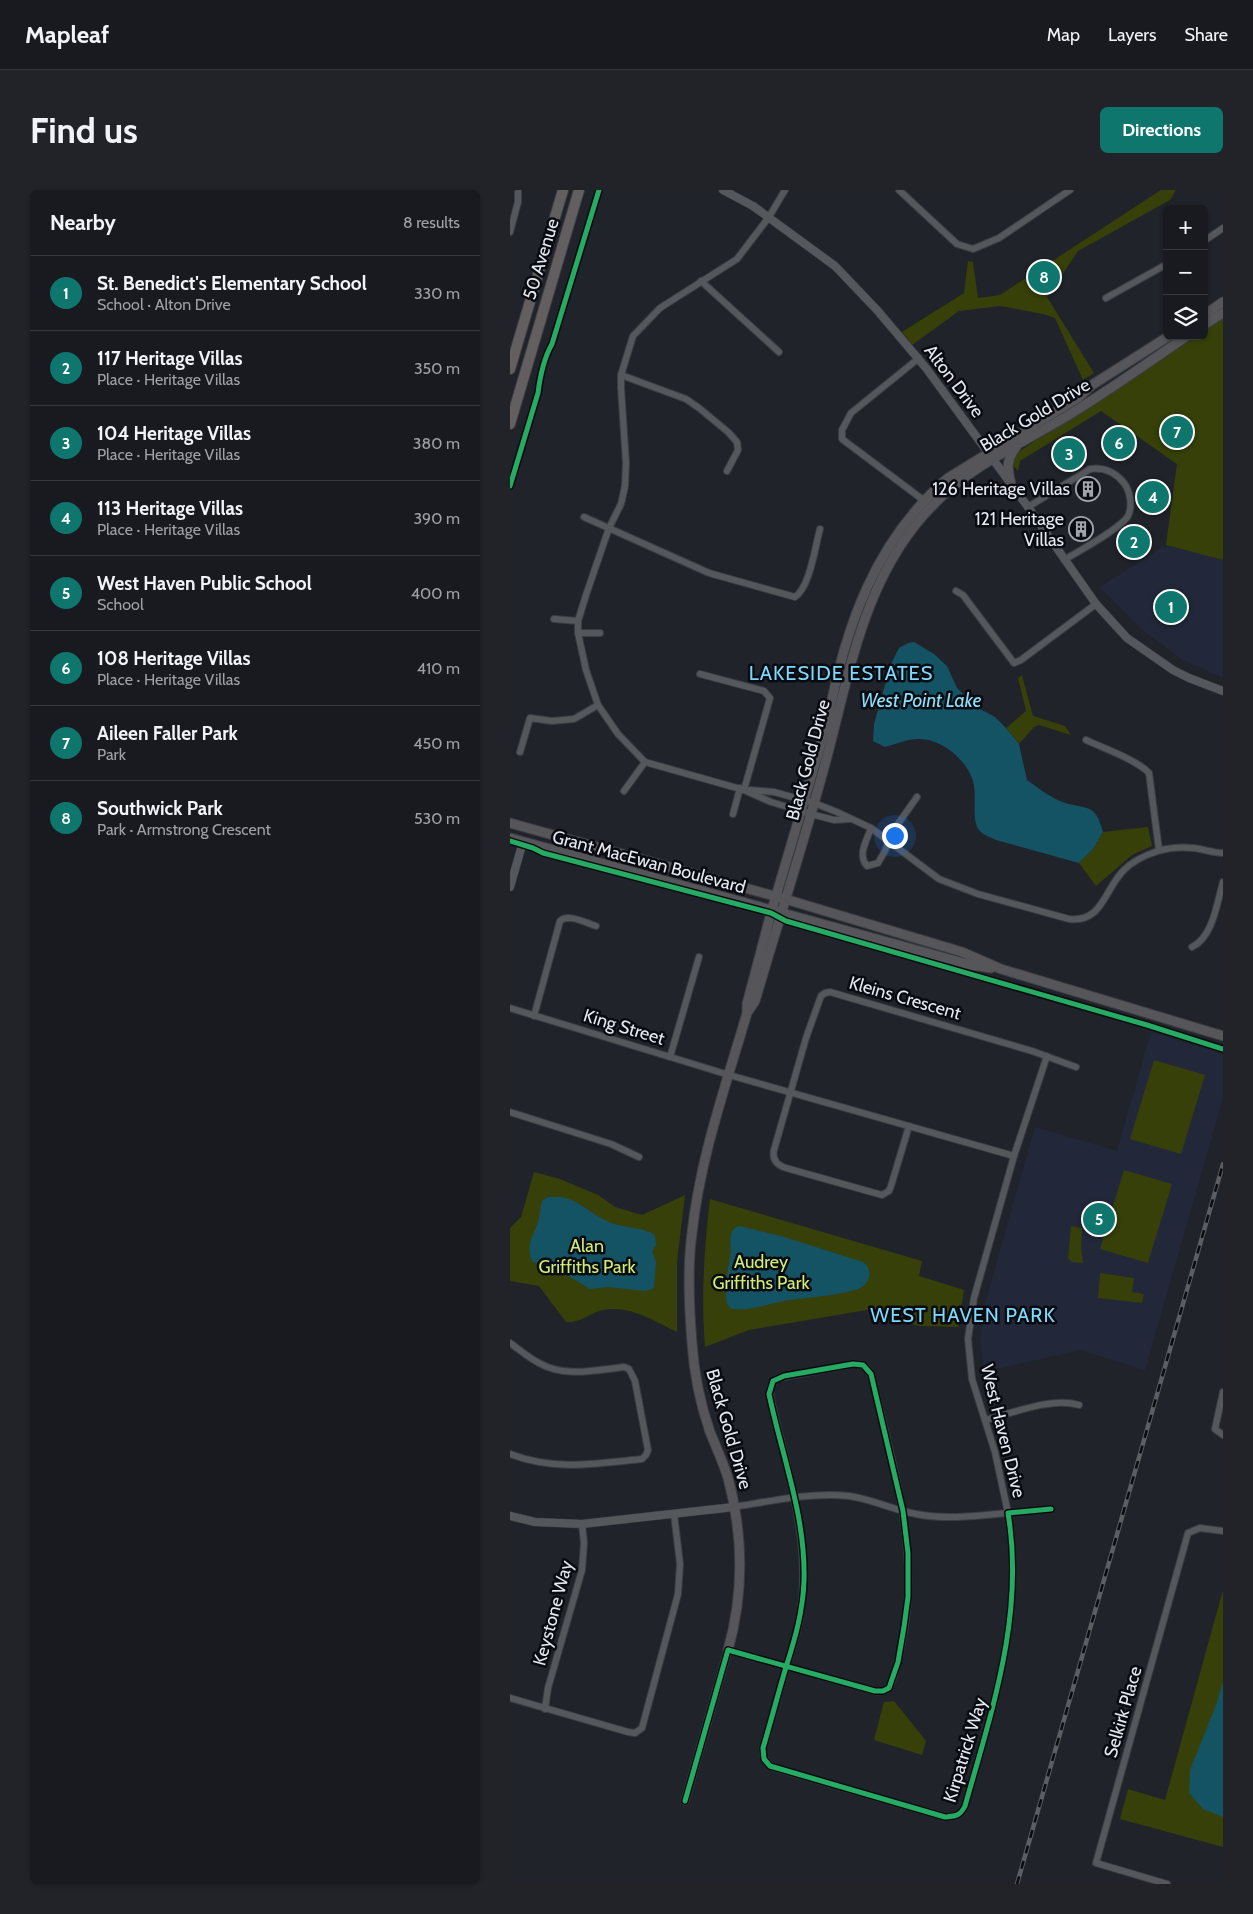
<!DOCTYPE html>
<meta charset="utf-8">
<style>
:root{--surface:#181a20;--page:#212329;--text:#f1f3f6;--muted:#9fa1a5;--line:#36383e;--accent:#0f766e}
body{margin:0;font-family:Cabin,sans-serif;background:var(--page);color:var(--text)}
.controls{position:absolute;right:15px;top:15px;display:grid;overflow:hidden;border-radius:8px;box-shadow:0 1px 4px #0004}
.controls button{width:45px;height:45px;display:grid;place-items:center;padding:0;border:0;border-bottom:1px solid var(--line);background:var(--surface);color:var(--text);font:25px sans-serif}
.you{position:absolute;left:384px;top:645px;width:18px;height:18px;margin:-12px;border:4px solid #fff;border-radius:50%;background:#1a73e8;box-shadow:0 0 0 8px #1a73e833}
.badge{display:grid;place-items:center;width:32px;height:32px;border-radius:50%;background:var(--accent);color:#fff;font-size:16px;font-weight:700}
.pin{position:absolute;translate:-50% -50%;border:2px solid #fff;box-shadow:0 1px 5px #0006}
.list{margin:0;padding:0;list-style:none}
h2{display:flex;justify-content:space-between;align-items:center;height:65px;margin:0;padding:0 20px;font-size:21px}
h2 small{font-size:16px;font-weight:400;color:var(--muted)}
.list li{display:grid;grid-template-columns:32px 1fr auto;gap:15px;align-items:center;box-sizing:border-box;height:75px;padding:0 20px;border-top:1px solid var(--line)}
.list b{display:block;font-size:19px;white-space:nowrap}
.list p{margin:0;font-size:16px;white-space:nowrap;color:var(--muted)}
.list em{font-size:16px;font-style:normal;color:var(--muted)}
.icon{flex:none;width:28px;height:28px;fill:none;stroke:currentColor;stroke-width:2;stroke-linecap:round;stroke-linejoin:round}
.map{position:relative;flex:none;width:713px;height:1694px;overflow:hidden;border-radius:8px}
header{display:flex;align-items:center;gap:30px;box-sizing:border-box;height:70px;padding:0 25px;background:var(--surface);border-bottom:1px solid var(--line)}
header strong{font-size:24px}
nav{display:flex;gap:28px;margin-inline-start:auto;font-size:18px}
.intro{display:flex;align-items:center;justify-content:space-between;box-sizing:border-box;height:120px;padding:0 30px}
h1{margin:0;font-size:35px}
.button{padding:12px 22px;border-radius:8px;background:var(--accent);color:#fff;font-size:18px;font-weight:700}
main{display:flex;gap:30px;padding:0 30px}
aside{flex:1;background:var(--surface);border-radius:8px;box-shadow:0 1px 4px #0004}
.map>svg:first-child{display:block}
.built{fill:#222839}
.green{fill:#364008}
.water{fill:#145364}
.lines{fill:none;stroke-linecap:round;stroke-linejoin:round}
.minor-casing{stroke:#3a3d42;stroke-width:8}
.tertiary-casing{stroke:#3a3d42;stroke-width:9}
.secondary-casing{stroke:#3a3d42;stroke-width:11}
.primary-casing{stroke:#3a3d42;stroke-width:12}
.minor{stroke:#54575c;stroke-width:6}
.tertiary{stroke:#54575c;stroke-width:8}
.secondary{stroke:#56565a;stroke-width:9}
.primary{stroke:#635f61;stroke-width:10}
.rail-casing{stroke:#5c5e63;stroke-width:4.5}
.rail{stroke:#090b10;stroke-width:2.5;stroke-dasharray:8;stroke-linecap:butt}
.cycleway-casing{stroke:#090b10;stroke-width:8}
.cycleway{stroke:#26ab63;stroke-width:5}
.labels{text-anchor:middle;dominant-baseline:central;stroke-width:5;stroke-linejoin:round;paint-order:stroke}
.street-label{font-size:18px;fill:#e5e9f1;stroke:#090b10}
.poi-label{font-size:18px;fill:#e5e9f1;stroke:#090b10;text-anchor:end}
.park-label{font-size:18px;fill:#d2ec74;stroke:#090b10}
.water-label{font-size:19px;font-style:italic;fill:#8de0fb;stroke:#090b10}
.quarter-label{font-size:20px;letter-spacing:1px;fill:#7ed8fc;stroke:#090b10}
</style>
<header>
<strong>Mapleaf</strong>
<nav><a>Map</a><a>Layers</a><a>Share</a></nav>
</header>
<div class="intro"><h1>Find us</h1><a class="button">Directions</a></div>
<main>
<aside>
<h2>Nearby<small>8 results</small></h2>
<ul class="list">
<li><span class="badge">1</span><div><b>St. Benedict's Elementary School</b><p>School · Alton Drive</p></div><em>330 m</em></li>
<li><span class="badge">2</span><div><b>117 Heritage Villas</b><p>Place · Heritage Villas</p></div><em>350 m</em></li>
<li><span class="badge">3</span><div><b>104 Heritage Villas</b><p>Place · Heritage Villas</p></div><em>380 m</em></li>
<li><span class="badge">4</span><div><b>113 Heritage Villas</b><p>Place · Heritage Villas</p></div><em>390 m</em></li>
<li><span class="badge">5</span><div><b>West Haven Public School</b><p>School</p></div><em>400 m</em></li>
<li><span class="badge">6</span><div><b>108 Heritage Villas</b><p>Place · Heritage Villas</p></div><em>410 m</em></li>
<li><span class="badge">7</span><div><b>Aileen Faller Park</b><p>Park</p></div><em>450 m</em></li>
<li><span class="badge">8</span><div><b>Southwick Park</b><p>Park · Armstrong Crescent</p></div><em>530 m</em></li>
</ul>
</aside>
<div class="map">
<svg width="713" height="1694" viewBox="0 0 713 1694">
<rect width="100%" height="100%" fill="#20232a"/>
<g class="built">
<polygon points="656,355 713,370 713,488 673,470 629,437 590,397"/>
<polygon points="641,842 713,864 713,908 635,1180 570,1160 474,1182 470,1150 476,1110 525,937 607,961"/>
</g>
<g class="green">
<polygon points="651,0 666,0 660,10 568,61 537,107 584,183 573,190 545,128 533,124 490,116 449,121 402,155 392,142 454,103 458,71 463,72 468,108 490,105"/>
<polygon points="713,129 713,370 656,355 667,274 591,221 510,271 508,281 502,274 508,262 686,146 694,146 694,141"/>
<polygon points="512,485 523,526 555,536 561,545 529,535 524,537 509,554 496,538 516,521 508,488"/>
<polygon points="638,637 642,656 622,665 586,696 569,673 583,659 593,642"/>
<polygon points="644,870 695,885 671,964 620,949"/>
<polygon points="614,980 662,994 638,1073 590,1059"/>
<path d="M24,982l26,7 38,16 17,12 27,8 43,-20 -8,67v70c-23,-11 -47,-27 -74,-22 -13,3 -22,13 -37,12l-27,-36 -29,-5v-53l11,-11z"/>
<path d="M200,1009l212,62 -3,15 45,14 -6,37 -39,-1 -52,-16 -118,20 -44,17c-4,-50 -1,-98 5,-148z"/>
<polygon points="561,1036 572,1038 571,1056 573,1073 562,1072 558,1068"/>
<polygon points="590,1083 624,1088 622,1102 634,1104 632,1113 588,1108"/>
<polygon points="713,1400 713,1657 610,1629 618,1599 655,1610"/>
<polygon points="384,1511 416,1551 412,1565 364,1550 374,1512"/>
</g>
<g class="water">
<path d="M404,452l20,12 13,12 10,22 19,19 19,10 11,11 13,16 8,36c10,7 21,16 33,21 24,10 35,-1 43,31l-10,17 -14,14 -83,-23c-6,-3 -16,-6 -19,-13 -5,-12 0,-32 -4,-46 -6,-21 -32,-43 -55,-42 -11,0 -22,5 -33,8l-12,-6 1,-17 17,-60 8,-16 9,-5z"/>
<path d="M38,1007c28,-3 38,15 61,25 15,7 32,4 46,13l1,10 -4,6 4,11 -2,26 -8,3 -38,-4 -18,2 -37,-22 -20,-5c-9,-14 1,-27 5,-40 2,-7 2,-14 4,-21z"/>
<path d="M229,1036l42,10 82,26c11,7 7,23 -5,27 -22,7 -46,8 -69,11 -18,3 -38,11 -57,9l-5,-5c-3,-18 0,-29 3,-46 3,-11 -5,-27 9,-32z"/>
<polygon points="713,1492 713,1627 693,1619 679,1603 680,1580 706,1515"/>
</g>
<g class="lines">
<defs>
<g id="minor">
<polyline points="275,0 259,27 227,69 150,118 123,146 111,185 111,198 116,273 115,296 111,314 99,338 76,405 68,431 68,443 76,480 88,515 108,544 135,572 234,600 261,612 301,624 324,630 341,629"/>
<polyline points="389,0 447,54 463,59 489,48 560,0"/>
<polyline points="0,42 8,12 8,0"/>
<polyline points="694,51 713,38"/>
<polyline points="191,91 269,162"/>
<polyline points="596,108 657,74"/>
<polyline points="409,168 341,223 332,240 332,249 416,312"/>
<polyline points="111,185 176,209 189,218 218,242 227,252 228,260 217,281"/>
<path d="M518,317l62,-38c14,-2 25,3 34,14 6,8 9,23 4,33 -8,13 -49,35 -64,44"/>
<path d="M74,327l125,56 86,24c15,-10 20,-50 25,-68"/>
<polyline points="446,401 453,405 504,473 511,470 586,414"/>
<polyline points="44,429 68,431"/>
<polyline points="68,443 90,443"/>
<polyline points="190,484 254,501 260,508 234,600"/>
<path d="M576,550c17,8 51,20 63,33l10,77"/>
<polyline points="10,562 20,528 42,531 64,529 88,515"/>
<path d="M240,600l24,2 40,11 23,9 34,16 68,51 39,15 91,25c32,4 35,-27 53,-47 9,-10 23,-17 36,-21 10,-3 25,-4 35,-3 10,1 20,5 30,5"/>
<polyline points="114,601 135,572"/>
<polyline points="223,624 230,598"/>
<path d="M361,638c-4,12 -14,27 -4,38l11,-3 7,-12 8,-20 24,-34"/>
<path d="M682,757c21,-10 25,-44 31,-65"/>
<path d="M0,818l219,67 285,81 -40,142 -6,41 4,40 23,73 13,61c-31,3 -62,7 -92,1 -23,-4 -44,-15 -67,-18 -38,-4 -78,5 -115,11"/>
<path d="M24,826l26,-95c8,-8 26,2 36,5"/>
<polyline points="160,867 189,767"/>
<polyline points="0,922 101,954 129,967"/>
<path d="M399,936l-18,60 -2,5 -7,4 -96,-27c-9,-3 -14,-8 -12,-18l32,-112 15,-42 4,-3 5,-1 202,59 44,16"/>
<polyline points="504,966 537,866"/>
<path d="M0,1153c10,7 19,15 29,20 25,15 58,7 85,4l5,2 6,12 13,69 -2,5 -4,4c-47,5 -87,12 -132,-5"/>
<polyline points="713,1202 705,1239 713,1245"/>
<path d="M475,1230c28,-7 66,-23 94,-15"/>
<path d="M218,1460l147,41c7,1 13,0 16,-7 5,-13 8,-27 11,-41 19,-91 -9,-176 -30,-265 -3,-10 -9,-15 -19,-14l-75,14c-8,5 -9,12 -7,22 16,69 39,137 30,209 -2,20 -9,40 -15,59 -8,27 -15,54 -23,80 -1,10 3,16 12,20l170,49c11,-1 15,-1 20,-11 27,-96 60,-192 43,-293l43,-4"/>
<polyline points="0,1508 118,1542 125,1543 132,1538 168,1404 170,1374 164,1324"/>
<polyline points="35,1519 38,1498 72,1380 74,1353 72,1334"/>
<polyline points="657,1694 586,1673 678,1343 690,1338 713,1341"/>
</g>
<g id="tertiary">
<polyline points="213,0 243,16 325,76 367,120 416,178 518,317 586,414 617,448 663,480 679,488 713,501"/>
<polyline points="0,697 13,652"/>
<polyline points="0,1326 25,1332 72,1334 224,1317"/>
<polyline points="175,1611 218,1460"/>
</g>
<g id="secondary">
<polyline points="694,125 713,112"/>
<polyline points="694,135 713,123"/>
<path d="M501,294c-4,-16 -5,-24 5,-37"/>
<polyline points="0,633 275,709 452,762 491,779 713,846"/>
<polyline points="0,648 461,775 481,778"/>
<path d="M237,823l8,-12c22,-75 46,-150 67,-226 27,-95 39,-199 113,-272 38,-39 90,-61 137,-90 39,-24 77,-51 115,-77"/>
<path d="M218,1460c16,-57 15,-116 0,-172 -5,-16 -12,-31 -18,-46 -10,-29 -16,-59 -18,-89 -3,-36 -5,-74 0,-110 8,-75 34,-148 55,-220v-9l24,-91 57,-193c17,-93 47,-179 120,-242l130,-80 14,-13 77,-49"/>
</g>
<g id="primary">
<polyline points="0,179 53,0"/>
<polyline points="0,234 69,0"/>
</g>
</defs>
<use href="#minor" class="minor-casing"/>
<use href="#tertiary" class="tertiary-casing"/>
<use href="#secondary" class="secondary-casing"/>
<use href="#primary" class="primary-casing"/>
<use href="#minor" class="minor"/>
<use href="#tertiary" class="tertiary"/>
<use href="#secondary" class="secondary"/>
<use href="#primary" class="primary"/>
<defs>
<polyline id="rail" points="507,1694 713,974"/>
</defs>
<use href="#rail" class="rail-casing"/>
<use href="#rail" class="rail"/>
<defs>
<g id="cycleway">
<path d="M0,296l28,-93c2,-16 6,-35 14,-49l47,-154"/>
<polyline points="0,651 23,658 33,663 261,723 276,731 637,835 713,859"/>
<path d="M175,1611l43,-151 147,41h8l6,-3 9,-26 6,-35 4,-30v-44l-5,-42 -32,-137 -8,-9 -10,-1 -69,12 -11,5 -4,13c13,62 37,123 35,187 -1,30 -9,58 -18,86 -8,27 -15,54 -23,81l1,11 6,7 175,51c11,-1 15,-1 20,-11 27,-96 60,-192 43,-293l43,-4"/>
</g>
</defs>
<use href="#cycleway" class="cycleway-casing"/>
<use href="#cycleway" class="cycleway"/>
</g>
<defs>
<symbol id="building-ring" viewBox="-11 -11 22 22"><circle r="9.5" fill="#090b10" stroke="#a0a4ab" stroke-width="1.5"/><path d="M-4-6H4V6H1V3H-1V6H-4ZM-2.5-4.3h1.7v1.8h-1.7ZM.8-4.3h1.7v1.8H.8ZM-2.5-1h1.7V.8h-1.7ZM.8-1h1.7V.8H.8Z" fill="#a0a4ab"/></symbol>
</defs>
<g fill-rule="evenodd">
<use href="#building-ring" x="564" y="285" width="28" height="28"/>
<use href="#building-ring" x="557" y="325" width="28" height="28"/>
</g>
<g class="labels">
<g class="street-label">
<text transform="translate(31 69) rotate(-73)">50 Avenue</text>
<text transform="translate(444 191) rotate(53)">Alton Drive</text>
<text transform="translate(525 225) rotate(-31)">Black Gold Drive</text>
<text transform="translate(298 570) rotate(-75)">Black Gold Drive</text>
<text transform="translate(139 672) rotate(15)">Grant MacEwan Boulevard</text>
<text transform="translate(395 808) rotate(16)">Kleins Crescent</text>
<text transform="translate(114 837) rotate(17)">King Street</text>
<text transform="translate(219 1239) rotate(74)">Black Gold Drive</text>
<text transform="translate(493 1241) rotate(76)">West Haven Drive</text>
<text transform="translate(43 1423) rotate(-75)">Keystone Way</text>
<text transform="translate(613 1522) rotate(-74)">Selkirk Place</text>
<text transform="translate(455 1560) rotate(-73)">Kirpatrick Way</text>
</g>
<g class="poi-label">
<text x="560" y="299">126 Heritage Villas</text>
<text x="554" y="329">121 Heritage<tspan x="554" dy="21">Villas</tspan></text>
</g>
<g class="park-label">
<text x="77" y="1056">Alan<tspan x="77" dy="21">Griffiths Park</tspan></text>
<text x="251" y="1072">Audrey<tspan x="251" dy="21">Griffiths Park</tspan></text>
</g>
<g class="water-label">
<text x="411" y="510">West Point Lake</text>
</g>
<g class="quarter-label">
<text x="331" y="483">LAKESIDE ESTATES</text>
<text x="453" y="1125">WEST HAVEN PARK</text>
</g>
</g>
</svg>
<div class="controls">
<button>+</button>
<button>−</button>
<button><svg class="icon" aria-label="layers" viewBox="0 0 24 24"><path d="M12 4l9 5-9 5-9-5zM3 14l9 5 9-5"/></svg></button>
</div>
<div class="you"></div>
<div class="pin badge" style="left:661px;top:417px">1</div>
<div class="pin badge" style="left:624px;top:352px">2</div>
<div class="pin badge" style="left:559px;top:264px">3</div>
<div class="pin badge" style="left:643px;top:307px">4</div>
<div class="pin badge" style="left:589px;top:1029px">5</div>
<div class="pin badge" style="left:609px;top:253px">6</div>
<div class="pin badge" style="left:667px;top:242px">7</div>
<div class="pin badge" style="left:534px;top:87px">8</div>
</div>
</main>
